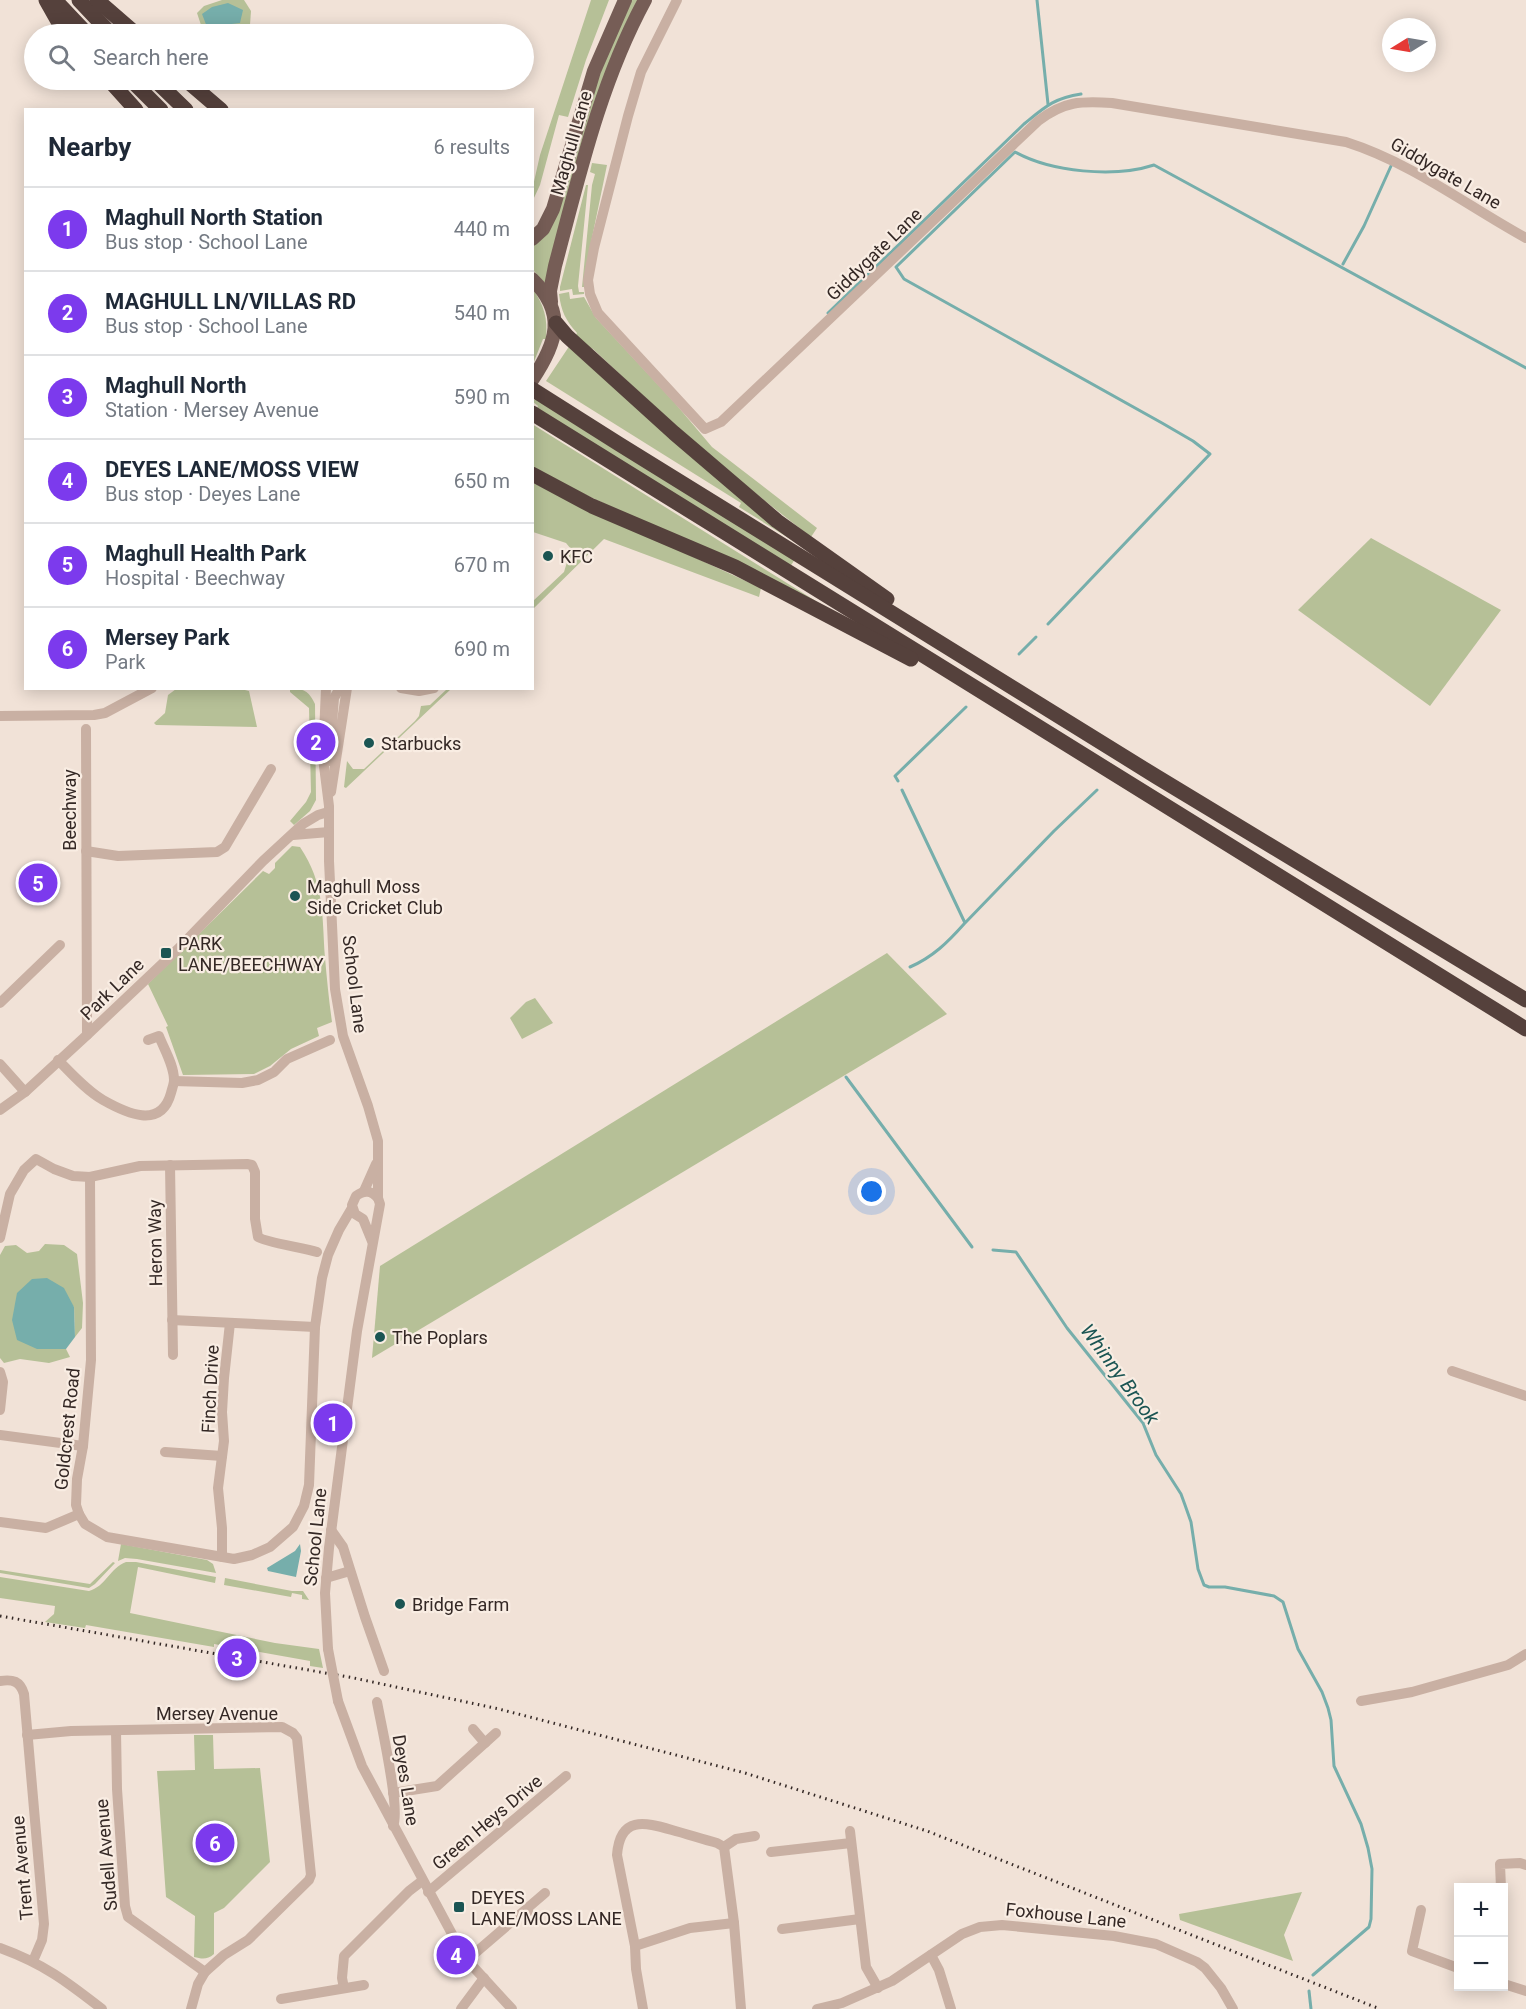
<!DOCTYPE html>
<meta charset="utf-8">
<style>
:root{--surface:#fff;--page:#f6f6f7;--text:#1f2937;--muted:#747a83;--line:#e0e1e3;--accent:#7c3aed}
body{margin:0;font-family:Roboto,sans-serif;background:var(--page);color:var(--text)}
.controls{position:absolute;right:18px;bottom:18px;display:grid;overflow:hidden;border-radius:0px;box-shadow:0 3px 15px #0003}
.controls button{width:54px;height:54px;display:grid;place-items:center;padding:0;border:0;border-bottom:2px solid var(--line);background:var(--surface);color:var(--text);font:30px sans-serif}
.compass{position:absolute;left:1382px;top:18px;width:54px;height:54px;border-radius:50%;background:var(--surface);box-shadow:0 3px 15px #0003;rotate:259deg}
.you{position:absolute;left:872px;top:1192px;width:21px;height:21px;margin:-15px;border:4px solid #fff;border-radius:50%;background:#1a73e8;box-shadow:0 0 0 9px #1a73e833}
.badge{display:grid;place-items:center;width:39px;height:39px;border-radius:50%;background:var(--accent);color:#fff;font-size:20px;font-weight:700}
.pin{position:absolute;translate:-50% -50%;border:3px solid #fff;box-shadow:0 2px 6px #0006}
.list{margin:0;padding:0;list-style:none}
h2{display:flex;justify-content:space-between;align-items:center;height:78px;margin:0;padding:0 24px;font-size:26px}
h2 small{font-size:20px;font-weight:400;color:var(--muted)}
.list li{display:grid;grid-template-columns:39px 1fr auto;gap:18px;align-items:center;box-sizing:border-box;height:84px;padding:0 24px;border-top:2px solid var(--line)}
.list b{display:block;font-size:22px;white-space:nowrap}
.list p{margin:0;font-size:20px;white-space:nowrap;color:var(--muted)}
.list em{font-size:20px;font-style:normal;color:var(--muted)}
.icon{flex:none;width:33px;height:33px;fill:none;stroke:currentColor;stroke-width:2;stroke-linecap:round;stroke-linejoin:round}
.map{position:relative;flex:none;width:1526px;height:2009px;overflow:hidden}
.search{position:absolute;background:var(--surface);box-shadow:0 3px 15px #0003;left:24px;top:24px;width:510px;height:66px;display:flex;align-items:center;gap:15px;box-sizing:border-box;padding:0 21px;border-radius:33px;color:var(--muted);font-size:22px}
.panel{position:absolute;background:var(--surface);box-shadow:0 3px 15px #0003;left:24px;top:108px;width:510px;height:582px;border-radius:0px}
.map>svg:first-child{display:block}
.green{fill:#b6c097}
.water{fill:#76aeab}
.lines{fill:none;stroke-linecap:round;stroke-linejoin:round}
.stream{stroke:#76aeab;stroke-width:3}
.minor{stroke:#c9b0a3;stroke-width:10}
.major{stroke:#765d56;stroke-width:14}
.highway{stroke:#55413c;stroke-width:15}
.rail{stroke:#342825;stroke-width:3;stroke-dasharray:1.5 4.5;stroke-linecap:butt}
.minor-bridge{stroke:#c9b0a3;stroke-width:10}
.poi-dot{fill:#1b5553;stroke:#f9ede3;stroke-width:2}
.labels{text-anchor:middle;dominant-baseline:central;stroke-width:4.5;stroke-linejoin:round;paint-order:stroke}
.street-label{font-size:18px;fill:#342825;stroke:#f9ede3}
.poi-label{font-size:18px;fill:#342825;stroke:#f9ede3;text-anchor:start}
.water-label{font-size:20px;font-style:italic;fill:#1b5553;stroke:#f9ede3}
</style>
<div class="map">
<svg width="1526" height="2009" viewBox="0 0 1526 2009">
<rect width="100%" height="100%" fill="#f1e2d7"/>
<g class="green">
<polygon points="222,0 244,0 251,11 250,25 234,33 208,34 201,25 197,13 204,6"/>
<polygon points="591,0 609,0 586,60 568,117 559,115 540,185 533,200 533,186 540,155"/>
<polygon points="631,0 639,0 545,283 533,270 532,246 540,240 599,72"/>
<polygon points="592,163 607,165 586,267 585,287 582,287 592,185 595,174 590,172"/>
<polygon points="586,185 588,185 578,286 579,292 584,292 584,294 573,295 572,289 560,291 560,287"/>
<path d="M532,288c12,16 16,31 14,51h-3l-10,25z"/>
<path d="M569,292l1,7 14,-2 12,21 78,84 38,45 105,81 -6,9c-76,-58 -148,-122 -218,-188l-10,-4 -8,-8 2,-4c-11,-12 -16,-22 -18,-39z"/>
<polygon points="570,345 803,547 739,507 741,503 546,381"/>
<polygon points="536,397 795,559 790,567 537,408 538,406 533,402"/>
<polygon points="532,424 827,608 533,470"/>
<polygon points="533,483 761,588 759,597 604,539 533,609 533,601 564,572 571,549 566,543 533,532"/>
<polygon points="1371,538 1501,610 1430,706 1298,610"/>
<polygon points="237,688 249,691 257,727 156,725 154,723 165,713 168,695 176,689"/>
<path d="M290,689c13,-1 19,2 25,15l1,96 -6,11 -16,14 -4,-4 16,-19 5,-10 -2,-84 -19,-16z"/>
<polygon points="447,689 451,689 346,788 344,787 347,761 353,769 364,769 415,721 419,716 421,706 430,705"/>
<path d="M292,846l8,1c25,37 22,69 25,111 2,22 4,43 7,64l-15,6 2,8 -28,13 -21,17 -16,8 -71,1 -17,-48 2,-1 -20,-42 115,-113 6,3 6,-6v-5z"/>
<polygon points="887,953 947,1014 372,1358 380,1266"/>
<polygon points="535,998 553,1023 522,1039 510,1018 526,1002"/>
<polygon points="45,1244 64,1245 77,1254 83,1303 82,1328 75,1337 74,1306 37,1349 66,1349 70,1357 49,1363 20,1359 4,1363 0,1358 0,1255 5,1246 16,1245 27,1253 39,1251"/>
<polygon points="121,1544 207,1560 213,1564 216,1573 137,1559 125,1558 118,1561"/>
<polygon points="113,1562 115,1563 95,1584 89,1588 0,1573 0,1570 90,1584"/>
<path d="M126,1562h10l80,15 -1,6 -77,-16 -8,46 145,30 44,6 4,19 -13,-2v-5l-96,-17v3l-128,-22 -1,3 -40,-6 9,-8 1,-8 -55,-8v-21l89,14c16,-4 21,-23 37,-29z"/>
<polygon points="225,1578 292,1591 303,1591 309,1600 302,1599 302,1595 292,1593 291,1597 224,1585"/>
<path d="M194,1735h19l1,34 46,-1 10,94 -46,46 -10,5v41c-7,6 -12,5 -20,3l1,-41 -29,-19 -9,-126 38,-1z"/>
<polygon points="1302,1892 1284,1935 1293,1961 1180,1920 1179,1914"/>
</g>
<g class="water">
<polygon points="228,3 243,10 240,23 207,27 202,14 212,7"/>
<polygon points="47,1278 64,1288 74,1307 75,1337 66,1349 37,1349 17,1340 12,1320 17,1293 32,1279"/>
<polygon points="300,1544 301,1551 296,1577 268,1571 267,1568 295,1551"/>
</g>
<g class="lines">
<g class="stream">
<polyline points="1037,0 1048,104"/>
<polyline points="1343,264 1364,226 1391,166"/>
<path d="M828,313l196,-189c21,-17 30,-26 57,-30"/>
<path d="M1048,624l162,-170 -17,-13 -31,-18 -258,-144 -8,-12 119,-115c36,20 99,26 139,13l372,203"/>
<polyline points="1019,654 1036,637"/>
<polyline points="898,781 895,776 966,707"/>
<polyline points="902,790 965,923 1054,831 1097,790"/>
<path d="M910,967c23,-10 38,-25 54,-43"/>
<polyline points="846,1077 972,1247"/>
<polyline points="993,1250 1016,1252 1067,1328 1143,1423 1156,1455 1181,1494 1185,1505 1191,1522 1198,1569 1204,1585 1209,1587 1225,1587 1274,1596 1283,1602 1298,1649 1322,1692 1328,1708 1331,1720 1334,1766 1361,1824 1368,1848 1372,1869 1371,1919 1369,1927 1313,1975"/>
<polyline points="1309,1991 1311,2009"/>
</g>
<g class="minor">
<path d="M677,0l-36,72 -13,44 -34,132 -6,32 2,14 8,19 107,116 16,-7 317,-301c26,-20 43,-20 74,-18l234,39c66,21 120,63 180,96"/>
<polyline points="326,688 323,758 329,806 329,861 335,989 343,1036 368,1106 378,1141 378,1198 380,1204 357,1331 329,1548 325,1593 328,1649"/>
<polyline points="401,688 419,691 434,688"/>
<polyline points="0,716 94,715 105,713 152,688"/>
<polyline points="86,729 87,1035"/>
<polyline points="329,761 334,698 340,688"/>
<polyline points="331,792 347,688"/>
<polyline points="293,835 329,832"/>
<polyline points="86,851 118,856 217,852 225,847 271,769"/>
<polyline points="0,1003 60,945"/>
<path d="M58,1060c14,14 28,30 45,40 23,13 58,30 68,-7 1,-4 3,-9 3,-13 0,-15 -10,-31 -15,-44l-11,4"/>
<polyline points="0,1064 25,1092"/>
<polyline points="174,1081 242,1083 258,1080 274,1072 287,1059 330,1040"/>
<polyline points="0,1110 25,1092 87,1035 178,949 263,861 303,824 318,815 328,812"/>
<polyline points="170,1165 173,1355"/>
<polyline points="90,1177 91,1360 83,1446 77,1479 76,1505 79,1514 85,1524 107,1537 234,1559 252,1555 270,1547 293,1527 304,1506 309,1485 315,1327 322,1278 328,1255 339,1230 352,1208"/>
<polyline points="364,1191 376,1164"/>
<path d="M0,1238l10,-44 14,-24 12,-11 18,10 19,7 17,1 50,-11 107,-2 5,1 3,7v47l3,18c6,5 47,11 59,15"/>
<path d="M372,1241l-9,-22 -8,-5 -3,-9 4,-9c8,-6 15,-6 22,2"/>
<polyline points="172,1320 315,1327"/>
<polyline points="1452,1371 1526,1396"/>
<polyline points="0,1372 3,1382 0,1410"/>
<polyline points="0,1435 83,1446"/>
<polyline points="165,1452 222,1456"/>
<polyline points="0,1522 46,1528 79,1514"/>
<polyline points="331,1530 343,1547 365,1617 384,1671"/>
<polyline points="222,1557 222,1528 218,1488 224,1441 222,1412 224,1378 230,1323"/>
<polyline points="326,1578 350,1571"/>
<path d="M0,1681c13,-2 20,0 24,13l20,230 -2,16 -9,21"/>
<polyline points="338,1701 362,1766 459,1947 467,1960 512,2009"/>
<polyline points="1361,1701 1412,1692 1508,1665 1526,1654"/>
<path d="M377,1702c4,22 24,109 16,124"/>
<polyline points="473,1729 485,1743"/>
<polyline points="116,1731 117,1789 125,1906 128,1917 205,1972"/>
<polyline points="27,1735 71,1731 282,1727 293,1733 297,1738 311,1875 309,1880 248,1940 224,1955 205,1972 198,1984 191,2009"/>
<polyline points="393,1793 437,1786 496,1733"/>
<polyline points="850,1831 866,1967 878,1988"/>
<polyline points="724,1847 736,1839 755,1836"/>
<polyline points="771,1852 851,1843"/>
<polyline points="1501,1888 1500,1864 1520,1863 1526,1865"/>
<polyline points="428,1892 566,1776"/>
<polyline points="526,1910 535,1920"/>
<polyline points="1421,1910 1412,1951 1458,1968"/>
<polyline points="782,1929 860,1919"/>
<polyline points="635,1946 690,1928 734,1923"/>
<path d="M0,1948c44,16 66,33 102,61"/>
<polyline points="931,1955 939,1970 951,2009"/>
<polyline points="467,1960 545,1893"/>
<polyline points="1504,1984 1526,1991"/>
<polyline points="344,1988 342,1978 344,1956 409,1891 422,1881"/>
<polyline points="281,1999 364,1985"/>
<polyline points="461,2009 484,1978"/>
<path d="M643,2009l-7,-40 -1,-23 -18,-91c3,-39 27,-33 55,-25 15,4 30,9 45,13l7,4 10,76 7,86"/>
<polyline points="817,2009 842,2003 892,1981 962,1934 980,1927 1002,1925 1114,1936 1156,1944 1197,1962 1205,1968 1221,1988 1233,2009"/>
</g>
<g class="major">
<polyline points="532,239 543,229 553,209 594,71 625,0"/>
<path d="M532,279c35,34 25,64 0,101"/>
<path d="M551,302l-1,-11 5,-25c24,-90 45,-183 90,-266"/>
</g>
<g class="highway">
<polyline points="46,0 59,23 69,34"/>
<polyline points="55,0 87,34"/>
<polyline points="79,0 111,34"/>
<polyline points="97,0 136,34"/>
<polyline points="109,80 136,110"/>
<polyline points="131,80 161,110"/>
<polyline points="155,80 186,110"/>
<polyline points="186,80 221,110"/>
<polyline points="556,323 567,336 674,433 777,521 887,599"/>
<polyline points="532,389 619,444 1157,777 1526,1000"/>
<polyline points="532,413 1526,1029"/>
<polyline points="532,474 592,506 735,567 911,659"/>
</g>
<polyline class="rail" points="0,1616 354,1678 499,1709 745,1773 927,1831 1380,2009"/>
<polyline class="minor-bridge" points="328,1649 338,1701"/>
</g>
<g class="poi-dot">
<circle cx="548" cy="556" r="6"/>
<circle cx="369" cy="743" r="6"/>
<circle cx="295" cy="896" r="6"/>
<rect x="160" y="947" width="12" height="12" rx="3"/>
<circle cx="380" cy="1337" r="6"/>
<circle cx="400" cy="1604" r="6"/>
<rect x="453" y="1901" width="12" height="12" rx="3"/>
</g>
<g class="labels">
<g class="street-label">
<text transform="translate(571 143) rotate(-74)">Maghull Lane</text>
<text transform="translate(1446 173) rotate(30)">Giddygate Lane</text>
<text transform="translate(874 254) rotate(-44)">Giddygate Lane</text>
<text transform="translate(69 810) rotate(-90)">Beechway</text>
<text transform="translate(355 984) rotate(83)">School Lane</text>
<text transform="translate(112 989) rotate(-44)">Park Lane</text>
<text transform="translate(155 1243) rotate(-91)">Heron Way</text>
<text transform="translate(210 1389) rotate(-87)">Finch Drive</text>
<text transform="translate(67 1429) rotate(-84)">Goldcrest Road</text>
<text transform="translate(315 1537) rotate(-84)">School Lane</text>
<text x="217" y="1713">Mersey Avenue</text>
<text transform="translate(406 1780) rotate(81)">Deyes Lane</text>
<text transform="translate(487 1822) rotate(-40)">Green Heys Drive</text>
<text transform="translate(106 1855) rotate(-95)">Sudell Avenue</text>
<text transform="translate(22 1868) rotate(-95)">Trent Avenue</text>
<text transform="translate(1066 1915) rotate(6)">Foxhouse Lane</text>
</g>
<g class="poi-label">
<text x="560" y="556">KFC</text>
<text x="381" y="743">Starbucks</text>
<text x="307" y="886">Maghull Moss<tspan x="307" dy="21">Side Cricket Club</tspan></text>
<text x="178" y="943">PARK<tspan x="178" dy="21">LANE/BEECHWAY</tspan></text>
<text x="392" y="1337">The Poplars</text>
<text x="412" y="1604">Bridge Farm</text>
<text x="471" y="1897">DEYES<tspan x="471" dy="21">LANE/MOSS LANE</tspan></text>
</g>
<g class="water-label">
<text transform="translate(1120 1374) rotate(54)">Whinny Brook</text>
</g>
</g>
</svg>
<div class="controls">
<button>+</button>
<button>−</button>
</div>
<svg class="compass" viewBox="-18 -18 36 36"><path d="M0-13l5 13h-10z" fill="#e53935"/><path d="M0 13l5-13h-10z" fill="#747a83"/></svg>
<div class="you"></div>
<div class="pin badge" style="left:333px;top:1423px">1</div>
<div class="pin badge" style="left:316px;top:742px">2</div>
<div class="pin badge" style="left:237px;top:1658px">3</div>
<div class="pin badge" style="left:456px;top:1955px">4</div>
<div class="pin badge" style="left:38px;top:883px">5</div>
<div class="pin badge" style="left:215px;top:1843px">6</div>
<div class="search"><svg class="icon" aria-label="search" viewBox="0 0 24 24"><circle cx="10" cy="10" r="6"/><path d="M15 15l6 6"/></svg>Search here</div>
<section class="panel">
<h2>Nearby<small>6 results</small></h2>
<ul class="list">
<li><span class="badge">1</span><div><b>Maghull North Station</b><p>Bus stop · School Lane</p></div><em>440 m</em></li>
<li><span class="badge">2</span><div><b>MAGHULL LN/VILLAS RD</b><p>Bus stop · School Lane</p></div><em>540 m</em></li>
<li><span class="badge">3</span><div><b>Maghull North</b><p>Station · Mersey Avenue</p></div><em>590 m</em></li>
<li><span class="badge">4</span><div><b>DEYES LANE/MOSS VIEW</b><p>Bus stop · Deyes Lane</p></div><em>650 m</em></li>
<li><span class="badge">5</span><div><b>Maghull Health Park</b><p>Hospital · Beechway</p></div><em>670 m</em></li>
<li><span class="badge">6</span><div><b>Mersey Park</b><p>Park</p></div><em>690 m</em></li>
</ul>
</section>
</div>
